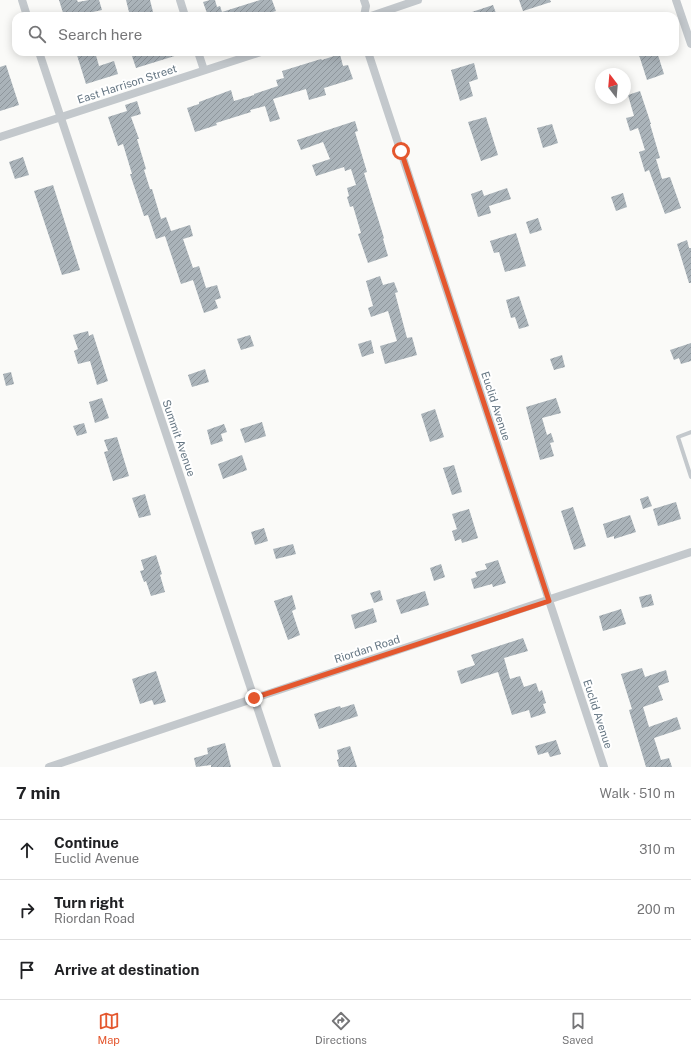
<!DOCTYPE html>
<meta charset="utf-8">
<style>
:root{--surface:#fff;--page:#f2f2f2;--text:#202124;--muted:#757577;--line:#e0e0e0;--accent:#e4572e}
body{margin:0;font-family:"Public Sans",sans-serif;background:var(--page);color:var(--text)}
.compass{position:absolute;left:595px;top:68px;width:36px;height:36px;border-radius:50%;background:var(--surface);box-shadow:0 2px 10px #0003;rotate:344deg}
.stop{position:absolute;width:12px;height:12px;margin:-9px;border:3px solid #e4572e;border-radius:50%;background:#fff}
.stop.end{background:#e4572e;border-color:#fff;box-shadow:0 1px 4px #0008}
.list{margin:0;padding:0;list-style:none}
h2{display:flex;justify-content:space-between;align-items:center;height:52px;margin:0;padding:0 16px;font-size:17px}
h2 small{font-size:13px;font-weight:400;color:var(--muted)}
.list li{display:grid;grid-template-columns:26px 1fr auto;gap:12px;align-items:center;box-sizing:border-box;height:60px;padding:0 16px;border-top:1px solid var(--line)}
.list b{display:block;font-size:15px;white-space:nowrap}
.list p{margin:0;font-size:13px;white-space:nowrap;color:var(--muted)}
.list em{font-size:13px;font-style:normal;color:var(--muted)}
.icon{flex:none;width:22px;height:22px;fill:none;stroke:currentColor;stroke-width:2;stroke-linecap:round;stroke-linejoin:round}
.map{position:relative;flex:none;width:691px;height:767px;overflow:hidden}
.search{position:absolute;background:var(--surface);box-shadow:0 2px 10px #0003;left:12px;right:12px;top:12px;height:44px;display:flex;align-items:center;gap:10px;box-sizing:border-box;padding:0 14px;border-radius:12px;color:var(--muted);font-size:15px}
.sheet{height:232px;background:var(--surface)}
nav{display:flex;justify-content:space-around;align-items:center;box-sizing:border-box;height:56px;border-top:1px solid var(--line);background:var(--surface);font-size:11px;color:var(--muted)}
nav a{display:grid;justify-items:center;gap:2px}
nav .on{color:var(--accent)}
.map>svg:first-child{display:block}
.building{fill:url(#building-hatch)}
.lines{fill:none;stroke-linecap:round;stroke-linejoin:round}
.lane{stroke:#c3c8cc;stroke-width:4}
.street{stroke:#c3c8cc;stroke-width:8}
.route{stroke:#e4572e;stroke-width:5}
.labels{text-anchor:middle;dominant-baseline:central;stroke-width:4;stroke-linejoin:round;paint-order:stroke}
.street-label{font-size:11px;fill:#657683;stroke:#fff}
</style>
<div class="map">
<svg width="691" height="767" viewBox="0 0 691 767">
<defs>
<pattern id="building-hatch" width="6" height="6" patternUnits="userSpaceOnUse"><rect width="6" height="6" fill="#aab3b9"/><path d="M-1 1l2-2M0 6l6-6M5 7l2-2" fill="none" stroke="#8e969c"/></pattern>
</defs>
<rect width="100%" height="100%" fill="#fafaf8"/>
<g class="building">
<polygon points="59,0 77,0 78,2 89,0 99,0 102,10 79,15 80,16 64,16"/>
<polygon points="126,0 150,0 154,16 130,16"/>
<polygon points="210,0 215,0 217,7 220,6 222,12 260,0 272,0 276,11 259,16 208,16 203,2"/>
<polygon points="519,0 550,0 551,2 523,11"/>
<polygon points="493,5 497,16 466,16 466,14"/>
<polygon points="76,52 95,52 99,66 114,61 118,74 86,84"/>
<polygon points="144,52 180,52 181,54 136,68 132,56"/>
<polygon points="648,52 657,52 664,74 647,80 639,55"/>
<polygon points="340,54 343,66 348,65 353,79 324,88 326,95 309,100 306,89 273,99 280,119 270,122 265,106 250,110 251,112 216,123 217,125 195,132 187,108 199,104 199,102 231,90 234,101 254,95 254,94 278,86 276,80 284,78 282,71 321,59 322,60"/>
<polygon points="474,63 478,79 469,82 473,96 460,101 451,70"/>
<polygon points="6,65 19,105 0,111 0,67"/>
<polygon points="640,91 651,124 650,124 660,158 656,159 662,179 670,177 681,208 665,214 649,170 645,172 639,152 645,150 638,128 630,131 626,118 634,116 628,95"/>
<polygon points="137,101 141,114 131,117 139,139 137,139 146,169 144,170 150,189 152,189 161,219 166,217 171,231 190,225 193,236 183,239 193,268 199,266 206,288 217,285 221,298 215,300 218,308 204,313 193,280 181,284 165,236 156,239 148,215 144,216 130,174 132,174 123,144 118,146 108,117 127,111 125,105"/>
<polygon points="486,117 498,155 481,161 468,122"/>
<polygon points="355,121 358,131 355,132 367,172 364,173 384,238 383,239 388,256 368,263 358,234 361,233 353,206 350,207 347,197 349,196 347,188 356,185 351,169 345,171 344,167 316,176 312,165 330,159 323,142 301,150 297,140"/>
<polygon points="552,124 558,143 543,148 537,128"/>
<polygon points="23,157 29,175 15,179 9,162"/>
<polygon points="53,185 80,270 62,275 34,191"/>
<polygon points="507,188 511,199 489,206 491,213 478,217 471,194 482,190 484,196"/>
<polygon points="623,193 627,207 616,211 611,197"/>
<polygon points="538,218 542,230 530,234 526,222"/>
<polygon points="516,233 526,266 505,272 499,252 494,253 490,241"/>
<polygon points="687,240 689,248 691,248 691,283 689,283 677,244"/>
<polygon points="380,276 383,285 394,282 398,292 395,293 407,338 412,337 417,355 385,364 380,346 397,341 388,311 371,317 368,308 373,306 366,281"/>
<polygon points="519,296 529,326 519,329 515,317 511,318 506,300"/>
<polygon points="88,331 89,336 93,334 108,381 97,385 90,361 78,364 74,351 78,349 73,335"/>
<polygon points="250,335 254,346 241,350 237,339"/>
<polygon points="371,340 374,353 362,357 358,344"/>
<polygon points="691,343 691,361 681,364 679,358 674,360 670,350"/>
<polygon points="562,355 565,367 554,370 550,359"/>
<polygon points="205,369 209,382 192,387 188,375"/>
<polygon points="11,372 14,384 6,386 3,374"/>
<polygon points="102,398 109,418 95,423 89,402"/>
<polygon points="556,398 561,413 542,418 547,435 551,433 554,442 550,443 554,456 540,460 526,407"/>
<polygon points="435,409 444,437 430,442 421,414"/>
<polygon points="262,422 266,436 245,443 240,429"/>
<polygon points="84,423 87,433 77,436 73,426"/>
<polygon points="224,424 227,432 221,434 223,441 211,445 207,430"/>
<polygon points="117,437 129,476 113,481 104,452 108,451 104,440"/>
<polygon points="242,455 247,470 223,479 218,464"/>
<polygon points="454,465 462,492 452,495 443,468"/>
<polygon points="145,494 151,515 139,518 132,498"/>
<polygon points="648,496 652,506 643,509 640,499"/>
<polygon points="676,502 681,519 658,526 653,509"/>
<polygon points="573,507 586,546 574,550 561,511"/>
<polygon points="469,509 478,538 462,543 461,539 455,541 452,531 457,529 452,514"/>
<polygon points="630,515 636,532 614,539 614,536 607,538 603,524"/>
<polygon points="264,528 268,541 255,545 251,532"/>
<polygon points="293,544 296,554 276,559 273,549"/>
<polygon points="156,555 162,574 160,575 165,592 151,596 146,581 144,582 140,571 144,570 141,560"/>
<polygon points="498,560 506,583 493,587 492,584 474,589 471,579 477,577 475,572 487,569 485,564"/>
<polygon points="441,564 445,577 434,581 430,568"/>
<polygon points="380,590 383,600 374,603 370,593"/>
<polygon points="425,591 429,605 401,614 396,600"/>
<polygon points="651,594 654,605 642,608 639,597"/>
<polygon points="292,595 296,609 292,611 300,635 288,640 274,601"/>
<polygon points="373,608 377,622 355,629 351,615"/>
<polygon points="621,609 626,624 603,631 599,616"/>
<polygon points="523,638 528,651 504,658 510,679 520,676 524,687 536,683 539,692 542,690 546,703 543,704 546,713 531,718 529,710 512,715 498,672 461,684 457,671 475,665 471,655"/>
<polygon points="642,668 645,677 666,670 669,682 658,686 663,700 643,707 649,727 677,717 681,729 654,738 661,760 669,758 672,767 646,767 629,710 632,709 621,674"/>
<polygon points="156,671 166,702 154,705 152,700 140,704 132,679"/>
<polygon points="354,704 358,716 319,729 314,714 340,706 341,708"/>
<polygon points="556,740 561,754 550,757 548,752 538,755 535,746"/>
<polygon points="225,743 231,767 211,767 211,765 196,767 194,758 208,754 207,748"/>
<polygon points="350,746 357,767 339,767 337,760 339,759 337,750"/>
</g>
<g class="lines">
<polyline class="lane" points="691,432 678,437 691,477"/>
<g class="street">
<polyline points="22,0 27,16"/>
<polyline points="180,0 185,16"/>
<polyline points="676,0 691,44"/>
<polyline points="364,16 366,6 364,0"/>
<polyline points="371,16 418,0"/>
<polyline points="39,52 277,767"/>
<polyline points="198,52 204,70"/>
<polyline points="368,52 604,767"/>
<polyline points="0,137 261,52"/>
<polyline points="49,767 691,552"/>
</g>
</g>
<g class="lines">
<polyline class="route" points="254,698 549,601 401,151"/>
</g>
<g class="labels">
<g class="street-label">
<text transform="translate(127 84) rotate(-18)">East Harrison Street</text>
<text transform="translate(496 406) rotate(72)">Euclid Avenue</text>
<text transform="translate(179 438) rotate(71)">Summit Avenue</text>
<text transform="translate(367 649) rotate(-18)">Riordan Road</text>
<text transform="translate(598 714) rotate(72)">Euclid Avenue</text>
</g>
</g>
</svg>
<svg class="compass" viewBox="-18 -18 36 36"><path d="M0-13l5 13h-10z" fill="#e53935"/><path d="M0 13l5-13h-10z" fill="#757577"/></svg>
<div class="stop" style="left:401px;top:151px"></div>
<div class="stop end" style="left:254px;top:698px"></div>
<div class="search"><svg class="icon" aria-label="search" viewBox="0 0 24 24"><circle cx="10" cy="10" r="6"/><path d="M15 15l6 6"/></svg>Search here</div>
</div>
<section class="sheet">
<h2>7 min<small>Walk · 510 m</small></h2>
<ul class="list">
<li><svg class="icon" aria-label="ahead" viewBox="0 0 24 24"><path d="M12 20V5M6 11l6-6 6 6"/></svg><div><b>Continue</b><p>Euclid Avenue</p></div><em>310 m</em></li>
<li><svg class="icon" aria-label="right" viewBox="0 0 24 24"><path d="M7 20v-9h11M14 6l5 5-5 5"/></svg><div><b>Turn right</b><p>Riordan Road</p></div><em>200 m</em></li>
<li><svg class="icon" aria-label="arrive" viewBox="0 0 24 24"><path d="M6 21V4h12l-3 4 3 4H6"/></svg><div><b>Arrive at destination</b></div></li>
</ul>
</section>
<nav>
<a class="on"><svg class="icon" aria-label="map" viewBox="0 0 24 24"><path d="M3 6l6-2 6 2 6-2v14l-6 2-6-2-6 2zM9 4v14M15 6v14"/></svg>Map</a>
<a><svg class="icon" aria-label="directions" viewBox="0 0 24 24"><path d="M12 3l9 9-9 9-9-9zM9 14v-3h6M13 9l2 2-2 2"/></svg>Directions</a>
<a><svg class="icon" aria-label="saved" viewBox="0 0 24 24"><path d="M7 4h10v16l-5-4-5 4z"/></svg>Saved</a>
</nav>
